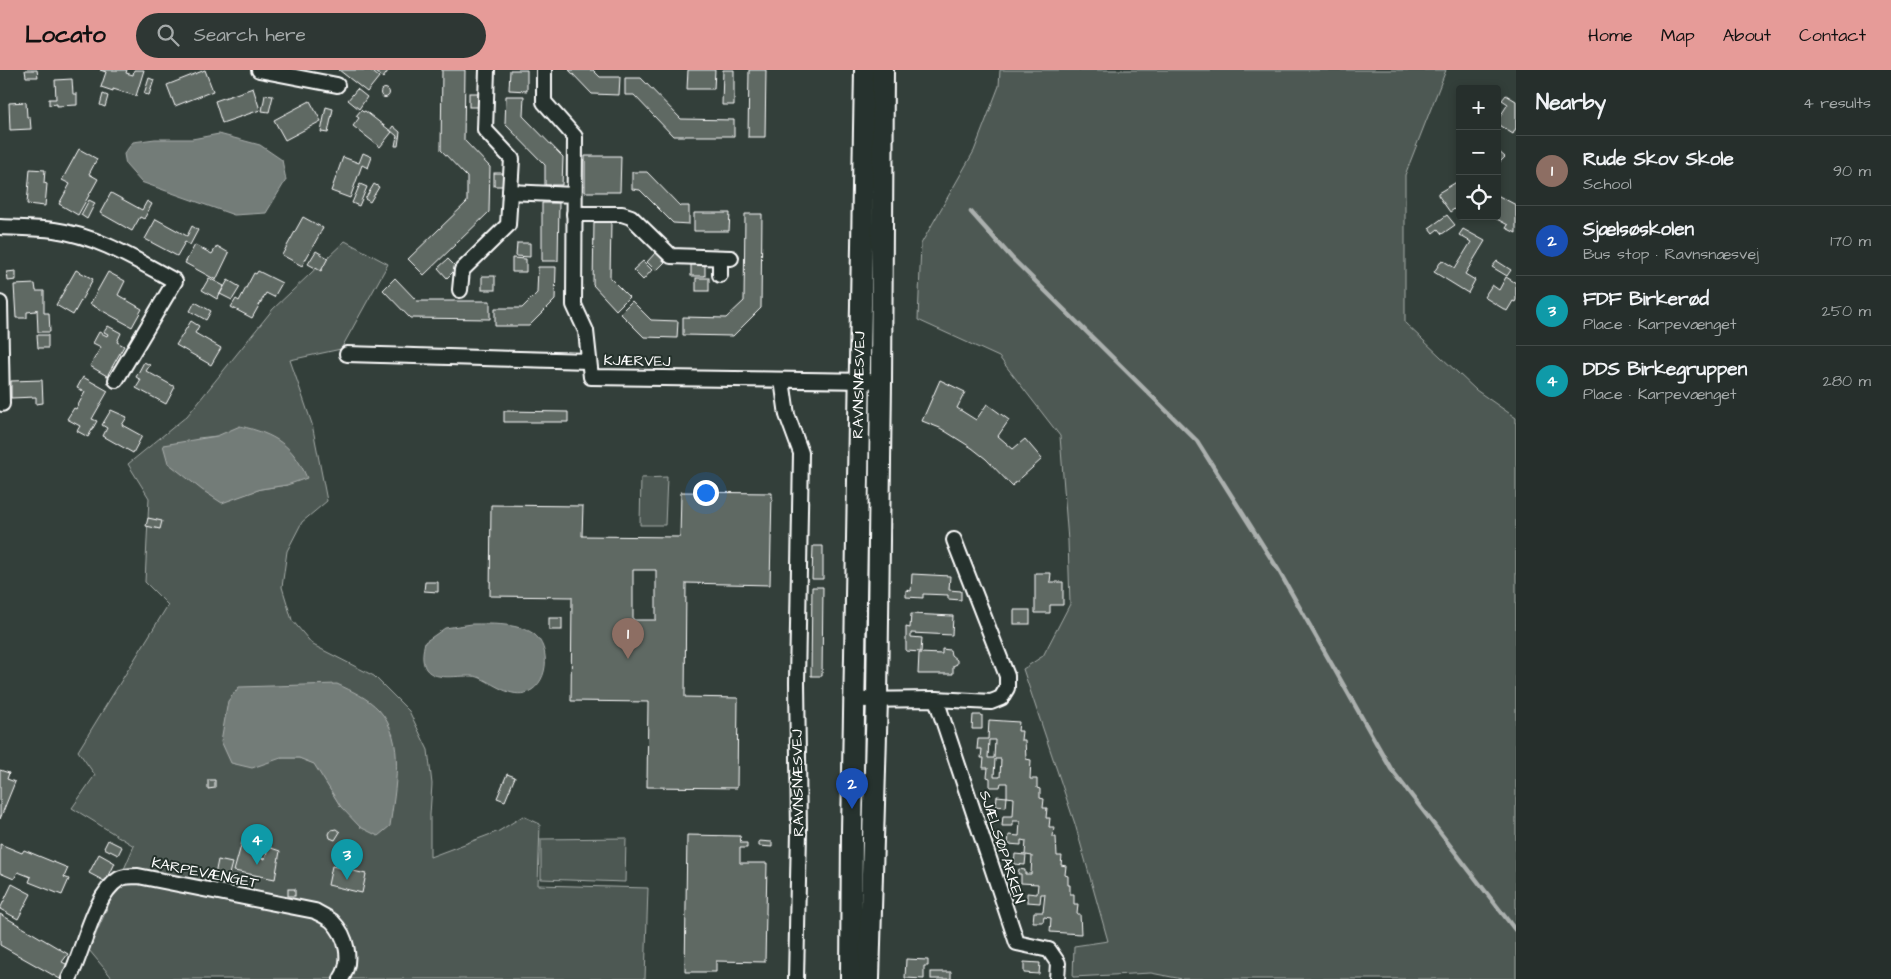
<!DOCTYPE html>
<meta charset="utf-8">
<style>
:root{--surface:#262f2c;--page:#2e3734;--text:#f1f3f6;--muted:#a4a9a9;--line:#424a48;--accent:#e69b98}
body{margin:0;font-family:"Architects Daughter",sans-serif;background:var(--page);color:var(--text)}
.controls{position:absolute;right:15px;top:15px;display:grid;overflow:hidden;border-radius:5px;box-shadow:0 2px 8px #0003}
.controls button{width:45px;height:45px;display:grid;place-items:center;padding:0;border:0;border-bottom:1px solid var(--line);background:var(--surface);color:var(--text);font:25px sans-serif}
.you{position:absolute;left:705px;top:422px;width:18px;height:18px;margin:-12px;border:4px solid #fff;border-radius:50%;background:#1a73e8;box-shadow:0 0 0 8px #1a73e833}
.badge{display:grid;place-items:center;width:32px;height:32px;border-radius:50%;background:var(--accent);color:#fff;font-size:16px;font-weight:700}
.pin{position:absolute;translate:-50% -41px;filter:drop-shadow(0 1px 2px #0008)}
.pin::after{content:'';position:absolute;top:26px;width:18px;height:15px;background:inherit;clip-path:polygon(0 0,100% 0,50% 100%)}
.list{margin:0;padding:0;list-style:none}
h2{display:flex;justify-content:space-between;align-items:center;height:65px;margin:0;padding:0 20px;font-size:21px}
h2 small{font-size:16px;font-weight:400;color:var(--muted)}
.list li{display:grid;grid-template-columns:32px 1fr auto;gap:15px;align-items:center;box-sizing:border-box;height:70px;padding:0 20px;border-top:1px solid var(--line)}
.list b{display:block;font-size:19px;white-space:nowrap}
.list p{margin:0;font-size:16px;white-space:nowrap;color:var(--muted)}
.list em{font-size:16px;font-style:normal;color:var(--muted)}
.icon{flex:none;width:28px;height:28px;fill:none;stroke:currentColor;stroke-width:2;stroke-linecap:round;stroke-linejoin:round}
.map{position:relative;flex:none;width:1516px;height:909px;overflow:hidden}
header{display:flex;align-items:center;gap:30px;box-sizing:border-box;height:70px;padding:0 25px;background:var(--accent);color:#111}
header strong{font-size:24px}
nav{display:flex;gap:28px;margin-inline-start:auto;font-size:18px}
.search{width:350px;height:45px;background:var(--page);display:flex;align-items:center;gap:12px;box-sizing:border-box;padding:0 18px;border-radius:28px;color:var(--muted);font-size:19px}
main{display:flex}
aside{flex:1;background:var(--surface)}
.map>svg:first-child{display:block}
.green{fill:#4d5853;stroke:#a6aca9;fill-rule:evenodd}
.water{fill:#737b78;stroke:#abb0ae}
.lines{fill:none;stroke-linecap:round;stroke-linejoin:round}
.stream{stroke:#abb0ae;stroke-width:4.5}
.building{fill:#5f6964;stroke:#fff;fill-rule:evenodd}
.street-casing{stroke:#fff;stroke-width:18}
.secondary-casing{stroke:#fff;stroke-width:24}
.street{stroke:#26332d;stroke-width:14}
.secondary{stroke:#26332d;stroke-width:20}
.labels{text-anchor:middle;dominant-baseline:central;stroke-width:4;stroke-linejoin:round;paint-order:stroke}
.street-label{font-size:15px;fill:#fff;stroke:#26332d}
</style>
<header>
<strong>Locato</strong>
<div class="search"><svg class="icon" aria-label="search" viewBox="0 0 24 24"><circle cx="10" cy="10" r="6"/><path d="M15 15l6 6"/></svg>Search here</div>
<nav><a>Home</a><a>Map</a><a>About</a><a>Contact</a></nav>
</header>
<main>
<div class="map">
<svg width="1516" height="909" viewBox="0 0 1516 909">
<rect width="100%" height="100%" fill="#333f3a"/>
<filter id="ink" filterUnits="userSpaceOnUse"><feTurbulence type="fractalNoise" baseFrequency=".02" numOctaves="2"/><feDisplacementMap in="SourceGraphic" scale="10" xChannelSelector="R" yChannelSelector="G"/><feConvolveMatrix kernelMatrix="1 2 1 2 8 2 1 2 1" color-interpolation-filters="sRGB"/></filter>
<g filter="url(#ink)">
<g class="green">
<polygon points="1000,0 1446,0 1405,105 1405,253 1476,320 1516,348 1516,909 1182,909 1151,903 1073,907 1074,876 1108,871 1075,754 1023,599 1043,586 1070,534 1068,471 1060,366 999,287 918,250 921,174 974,81 999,16"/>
<path d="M345,171l43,23 -47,85 -51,11 22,64 15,77 -25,21 -15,29 -5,36 10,33 21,25 61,31 35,35 19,39 4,34 -2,31v42l69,-26 24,-15 17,8 -2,61 110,3 -3,91h-532l-24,-29 45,-104 -62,-38 23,-33 -17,-24 90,-146 -23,-23 4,-84 -21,-34 59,-48 86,-107zM217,366l70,49 -26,4 -39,13 -24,-64zM393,664l-52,73 -26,-43 -16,-6h-18z"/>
<polygon points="667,407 665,455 640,455 641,408"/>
<polygon points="626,768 625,812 541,809 541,769"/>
</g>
<g class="water">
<polygon points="219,64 260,75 282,90 286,110 266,143 234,145 141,112 126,95 124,84 133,72 155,69 192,69"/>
<path d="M240,356c35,8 53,19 67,52l-20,7 -26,4 -39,14 -20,-13 -34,-27 -5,-18 54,-9z"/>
<path d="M472,554c20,0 38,-1 57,7 22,10 22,51 -1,61 -17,7 -35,-9 -50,-15 -13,-4 -42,6 -52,-8 -5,-8 -3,-19 -1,-27l20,-14z"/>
<path d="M337,614c15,7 31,14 42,26 27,30 16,80 11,116l-12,10 -18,-9 -19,-20 -27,-43 -15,-6h-18l-29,10 -21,-5 -10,-22 7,-40 11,-14z"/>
</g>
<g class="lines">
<polyline class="stream" points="971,142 1012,188 1197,371 1279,501 1391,699 1516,861"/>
</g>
<g class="building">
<polygon points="25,0 37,0 38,7 26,7"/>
<polygon points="100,0 127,0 126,3 133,5 134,0 144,0 136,26 113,19 113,21 101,17 106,2"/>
<polygon points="205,0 213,21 175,36 167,15"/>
<polygon points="339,0 370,0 379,7 367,22"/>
<polygon points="377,0 386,0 388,1 383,8 375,1"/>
<polygon points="442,0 465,0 464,70 490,97 489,142 424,205 408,189 467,132 467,107 441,80"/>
<polygon points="510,0 527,0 527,21 509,20"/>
<polygon points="569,0 593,0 600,7 620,7 619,25 592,24"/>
<polygon points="688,0 715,0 714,19 687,19"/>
<polygon points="723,0 734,0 734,35 722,35"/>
<polygon points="749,0 766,0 765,67 748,67"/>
<polygon points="149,8 154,10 149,25 144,24"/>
<polygon points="625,8 641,8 681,49 734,50 734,66 673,66 634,25 625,25"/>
<polygon points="72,9 73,24 77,24 77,35 57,36 57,34 49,35 49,29 56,29 55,10"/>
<polygon points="253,18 260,40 222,53 215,31"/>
<circle cx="385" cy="23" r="4.5"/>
<polygon points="357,19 367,27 359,39 348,30"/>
<rect x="469" y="23" width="13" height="14"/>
<polygon points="103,24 108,26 105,37 100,35"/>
<polygon points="265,25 273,26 269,42 262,41"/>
<polygon points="1506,25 1516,31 1516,58 1513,64 1497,54 1497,51 1508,34 1502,30"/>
<polygon points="506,26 524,26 523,46 563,87 562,115 545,115 545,95 505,54"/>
<polygon points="310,31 321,51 285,70 274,50"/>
<polygon points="26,32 27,47 30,47 31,59 10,60 9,33"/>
<polygon points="326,37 333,39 328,63 321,62"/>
<polygon points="361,40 363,42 365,41 392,62 380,77 353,56 359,48 356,46"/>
<polygon points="393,56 400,62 398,76 395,76 397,66 390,60"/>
<polygon points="79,79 97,89 89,104 98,109 78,145 59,134 70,114 62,110"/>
<polygon points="1497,80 1505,87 1497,95"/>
<polygon points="363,83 372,87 368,98 362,95 350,128 331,121 343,87 359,93"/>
<polygon points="585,86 621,86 620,122 585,122"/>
<polygon points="30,99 45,100 44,113 47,114 45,136 27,134"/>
<polygon points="632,102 647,102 680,136 689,136 689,154 673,153 640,120 632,119"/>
<rect x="494" y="103" width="14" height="13"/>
<polygon points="1460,110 1460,135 1450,142 1438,125 1438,123"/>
<polygon points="360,114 367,117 359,136 352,133"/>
<polygon points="374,114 379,117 370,132 365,129"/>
<polygon points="111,123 142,140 147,131 152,134 144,149 140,147 132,161 100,143"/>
<polygon points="1497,125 1516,135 1516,163 1506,158 1508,155 1491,146 1497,146"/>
<polygon points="89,130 95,133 87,149 81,145"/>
<polygon points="542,133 559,133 558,191 542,191"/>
<polygon points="694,143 730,143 729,161 694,161"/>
<polygon points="745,144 762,144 761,238 733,266 683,265 683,247 726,248 744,231"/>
<polygon points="1447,145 1455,155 1442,164 1438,159 1433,163 1429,158"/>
<polygon points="303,147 323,158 302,196 282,185"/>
<polygon points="156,149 187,166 192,156 198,160 190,175 185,172 177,186 145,169"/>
<polygon points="594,152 611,152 610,208 629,227 616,240 593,215"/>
<polygon points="1463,159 1485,171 1465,204 1475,210 1468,223 1434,202 1442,190 1455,198 1471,172 1459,165"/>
<polygon points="517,173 530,173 530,187 516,186"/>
<polygon points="195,175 212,184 217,176 229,183 216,210 185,193"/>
<polygon points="316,181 328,188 321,201 308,194"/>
<polygon points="656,182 665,192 656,201 647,192"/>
<polygon points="512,188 526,189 526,202 512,202"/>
<polygon points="448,189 457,198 447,208 438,198"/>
<polygon points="643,191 652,200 643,210 633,200"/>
<polygon points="1497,191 1511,200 1507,206 1492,197"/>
<rect x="691" y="192" width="14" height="14"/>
<polygon points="538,197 556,197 555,230 529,256 495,256 495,238 522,238 537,223"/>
<polygon points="76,200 93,209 73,245 56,235"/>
<polygon points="16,201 16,210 8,211 7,202"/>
<polygon points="258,201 282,213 274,227 266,223 252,248 231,237 236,229 239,231 254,203 256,204"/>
<polygon points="108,202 125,211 118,225 142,239 132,257 90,234"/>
<rect x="482" y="206" width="13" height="14"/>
<polygon points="1506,207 1516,213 1516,230 1515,232 1513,231 1507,241 1484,227 1492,215 1499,220"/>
<polygon points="209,208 224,216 217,229 202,220"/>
<polygon points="395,208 417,231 490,231 490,249 410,248 383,220"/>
<rect x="696" y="208" width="13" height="13"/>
<polygon points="228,210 240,217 232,230 220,224"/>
<polygon points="35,214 36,221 44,221 44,243 49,243 50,262 38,262 37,239 36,241 27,242 27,248 16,248 14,215"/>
<polygon points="632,231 651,250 678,251 677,268 644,267 620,243"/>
<polygon points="195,232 211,241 206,250 190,241"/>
<polygon points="191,251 199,256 195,263 221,278 211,295 176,275"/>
<polygon points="108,256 121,263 117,272 124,276 107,306 90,296 101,277 93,273 99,262 107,266 108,264 104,262"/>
<polygon points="37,265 48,265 48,278 38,278"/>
<polygon points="144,292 150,295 146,301 175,317 166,334 136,318 141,310 136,307"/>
<polygon points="83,307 108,321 92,349 97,351 88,367 77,361 80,356 67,349 74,338 76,339 85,322 77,318"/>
<polygon points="42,310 43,333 36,334 36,327 11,328 11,311"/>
<polygon points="940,310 965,322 957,338 976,350 987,334 1009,350 998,366 1013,379 1025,369 1042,389 1012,416 986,389 972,378 940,358 922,351"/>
<polygon points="111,340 127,347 122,355 142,366 133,383 103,366 107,358 102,355"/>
<polygon points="504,341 568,342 568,352 504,352"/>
<path d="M681,422l91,1 -2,92 -84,-2 -1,114 53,1 -1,90 -90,-1 1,-85 -77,-1 1,-104 -82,-1 1,-91 92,1 -1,30 98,1zM633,500h23v50h-23z"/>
<polygon points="148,448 162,451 160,459 146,456"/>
<polygon points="813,476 823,476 823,509 812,509"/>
<polygon points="1035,503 1051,503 1050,512 1063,512 1063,535 1050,535 1050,543 1035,543"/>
<polygon points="912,504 950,506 949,520 961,521 961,530 948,529 948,525 923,524 923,528 906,527 906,520 911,521"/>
<polygon points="425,512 438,512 438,522 424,521"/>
<polygon points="812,517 823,517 822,606 811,606"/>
<rect x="1014" y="540" width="16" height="14"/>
<polygon points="911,544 953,546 952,565 911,563 911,567 922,568 921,582 906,581 906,557 910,558"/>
<rect x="549" y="548" width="13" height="12"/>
<polygon points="942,579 950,580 951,585 957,590 957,594 953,596 953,604 918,604 919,583 942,584"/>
<polygon points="973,645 982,645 982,659 972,659"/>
<path d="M989,650l30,2 -1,9h4l-1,9h4l1,19 5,1 -1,19h7v9l3,1v9l4,1 -1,9h4l-1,10h4l-1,9h5l-1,10h3l1,19h5l-1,9 5,1 -1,9 3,1v9h2v9h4v10h4l-1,10h3l1,20 -31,-2 1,-14 -7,-1 -1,5h-10l1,-10h9l2,-18h-4l-1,9 -13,-1v-9l10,1 1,-10 -17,-1v-9h-3l1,-5 6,1v4h6l1,-18 -6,-1 -1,10 -11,-1 1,-10 10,1 1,-14 -5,-1v5l-13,-1 1,-9 10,1 1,-15h-7v5h-11l1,-10h10l1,-18 -7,-1 -1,10 -10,-1 1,-10 10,1v-14h-6l-1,4h-10v-9l-3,-1 1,-9h-5l1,-10h-3l1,-9h-5l1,-10h10zM989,670h6l-1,18h-6zM995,689h6l-1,18h-6z"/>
<polygon points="0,700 9,703 7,709 15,712 0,749"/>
<polygon points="507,704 515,707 505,731 497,728"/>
<polygon points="208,710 215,710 215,718 208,719"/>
<polygon points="336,759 340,762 335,770 330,768 329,764 331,760"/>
<polygon points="687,765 740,766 741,773 747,773 747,778 740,778 740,793 767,793 765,892 716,891 716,902 685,902"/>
<polygon points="108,770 122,777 118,785 104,778"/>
<polygon points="759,771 772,772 772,777 759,776"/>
<polygon points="242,772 258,776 256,787 265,789 268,777 280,781 275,809 234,801"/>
<polygon points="0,774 22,783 24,780 68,798 64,807 69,809 62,825 29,812 31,807 18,802 14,809 0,803"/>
<polygon points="99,784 115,793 106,812 89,803"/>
<polygon points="218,790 232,793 228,808 215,805"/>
<polygon points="332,796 366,804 362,823 328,815"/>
<polygon points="12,814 31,824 18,849 0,839"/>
<rect x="288" y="819" width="7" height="7"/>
<polygon points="0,844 68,884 62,892 68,895 60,909 0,875"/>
<polygon points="906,889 928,890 928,896 924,896 924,909 905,908"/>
<polygon points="1024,892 1040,893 1039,904 1024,903"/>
<rect x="931" y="902" width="20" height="7"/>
</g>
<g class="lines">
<defs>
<g id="street">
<polyline points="259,0 337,15"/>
<polyline points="544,0 544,32 575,67 574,235 586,261 591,307 869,311"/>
<polyline points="510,122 574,125"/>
<polyline points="574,144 622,144 631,147 671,186 731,188"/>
<path d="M0,157c18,1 36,1 54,3 44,6 82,30 121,51l-59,99"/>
<polyline points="720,205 720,188"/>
<polyline points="460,220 462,200 508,155 512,89 485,60 487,0"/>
<polyline points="0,233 2,334"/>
<polyline points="347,284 589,291"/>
<polyline points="782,310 787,345 801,383 797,613 799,761 796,909"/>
<polyline points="936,629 1017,873 1049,880 1058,893 1057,909"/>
<polyline points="854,630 936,629 991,632 1001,628 1007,618 1007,606 954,470"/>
<path d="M69,909c14,-26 24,-84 50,-100 5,-3 13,-3 19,-3l177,35c5,3 12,6 17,10 15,15 21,40 9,58"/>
</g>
<g id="secondary">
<polyline points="851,909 852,762 865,0"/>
<polyline points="869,909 877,629 881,312 883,0"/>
</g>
</defs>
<use href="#street" class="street-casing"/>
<use href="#secondary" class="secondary-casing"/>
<use href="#street" class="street"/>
<use href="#secondary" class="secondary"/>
</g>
</g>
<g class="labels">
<g class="street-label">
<text transform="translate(637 291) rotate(1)">KJÆRVEJ</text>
<text transform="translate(859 315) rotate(-89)">RAVNSNÆSVEJ</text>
<text transform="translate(798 713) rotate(-91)">RAVNSNÆSVEJ</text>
<text transform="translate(1002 777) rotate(72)">SJÆLSØPARKEN</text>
<text transform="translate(205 803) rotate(11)">KARPEVÆNGET</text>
</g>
</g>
</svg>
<div class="controls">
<button>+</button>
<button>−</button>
<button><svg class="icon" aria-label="locate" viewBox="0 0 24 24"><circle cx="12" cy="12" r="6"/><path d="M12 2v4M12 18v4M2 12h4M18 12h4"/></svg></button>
</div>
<div class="you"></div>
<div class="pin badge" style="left:628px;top:589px;background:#8d6e63">1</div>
<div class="pin badge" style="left:852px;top:739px;background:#1a4fb4">2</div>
<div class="pin badge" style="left:347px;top:810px;background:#0f9aa8">3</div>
<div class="pin badge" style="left:257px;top:795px;background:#0f9aa8">4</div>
</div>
<aside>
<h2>Nearby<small>4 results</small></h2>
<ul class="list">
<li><span class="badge" style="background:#8d6e63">1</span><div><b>Rude Skov Skole</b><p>School</p></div><em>90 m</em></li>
<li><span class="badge" style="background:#1a4fb4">2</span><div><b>Sjælsøskolen</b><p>Bus stop · Ravnsnæsvej</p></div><em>170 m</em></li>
<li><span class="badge" style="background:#0f9aa8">3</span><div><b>FDF Birkerød</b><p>Place · Karpevænget</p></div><em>250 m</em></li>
<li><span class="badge" style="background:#0f9aa8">4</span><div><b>DDS Birkegruppen</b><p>Place · Karpevænget</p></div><em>280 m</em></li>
</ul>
</aside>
</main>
